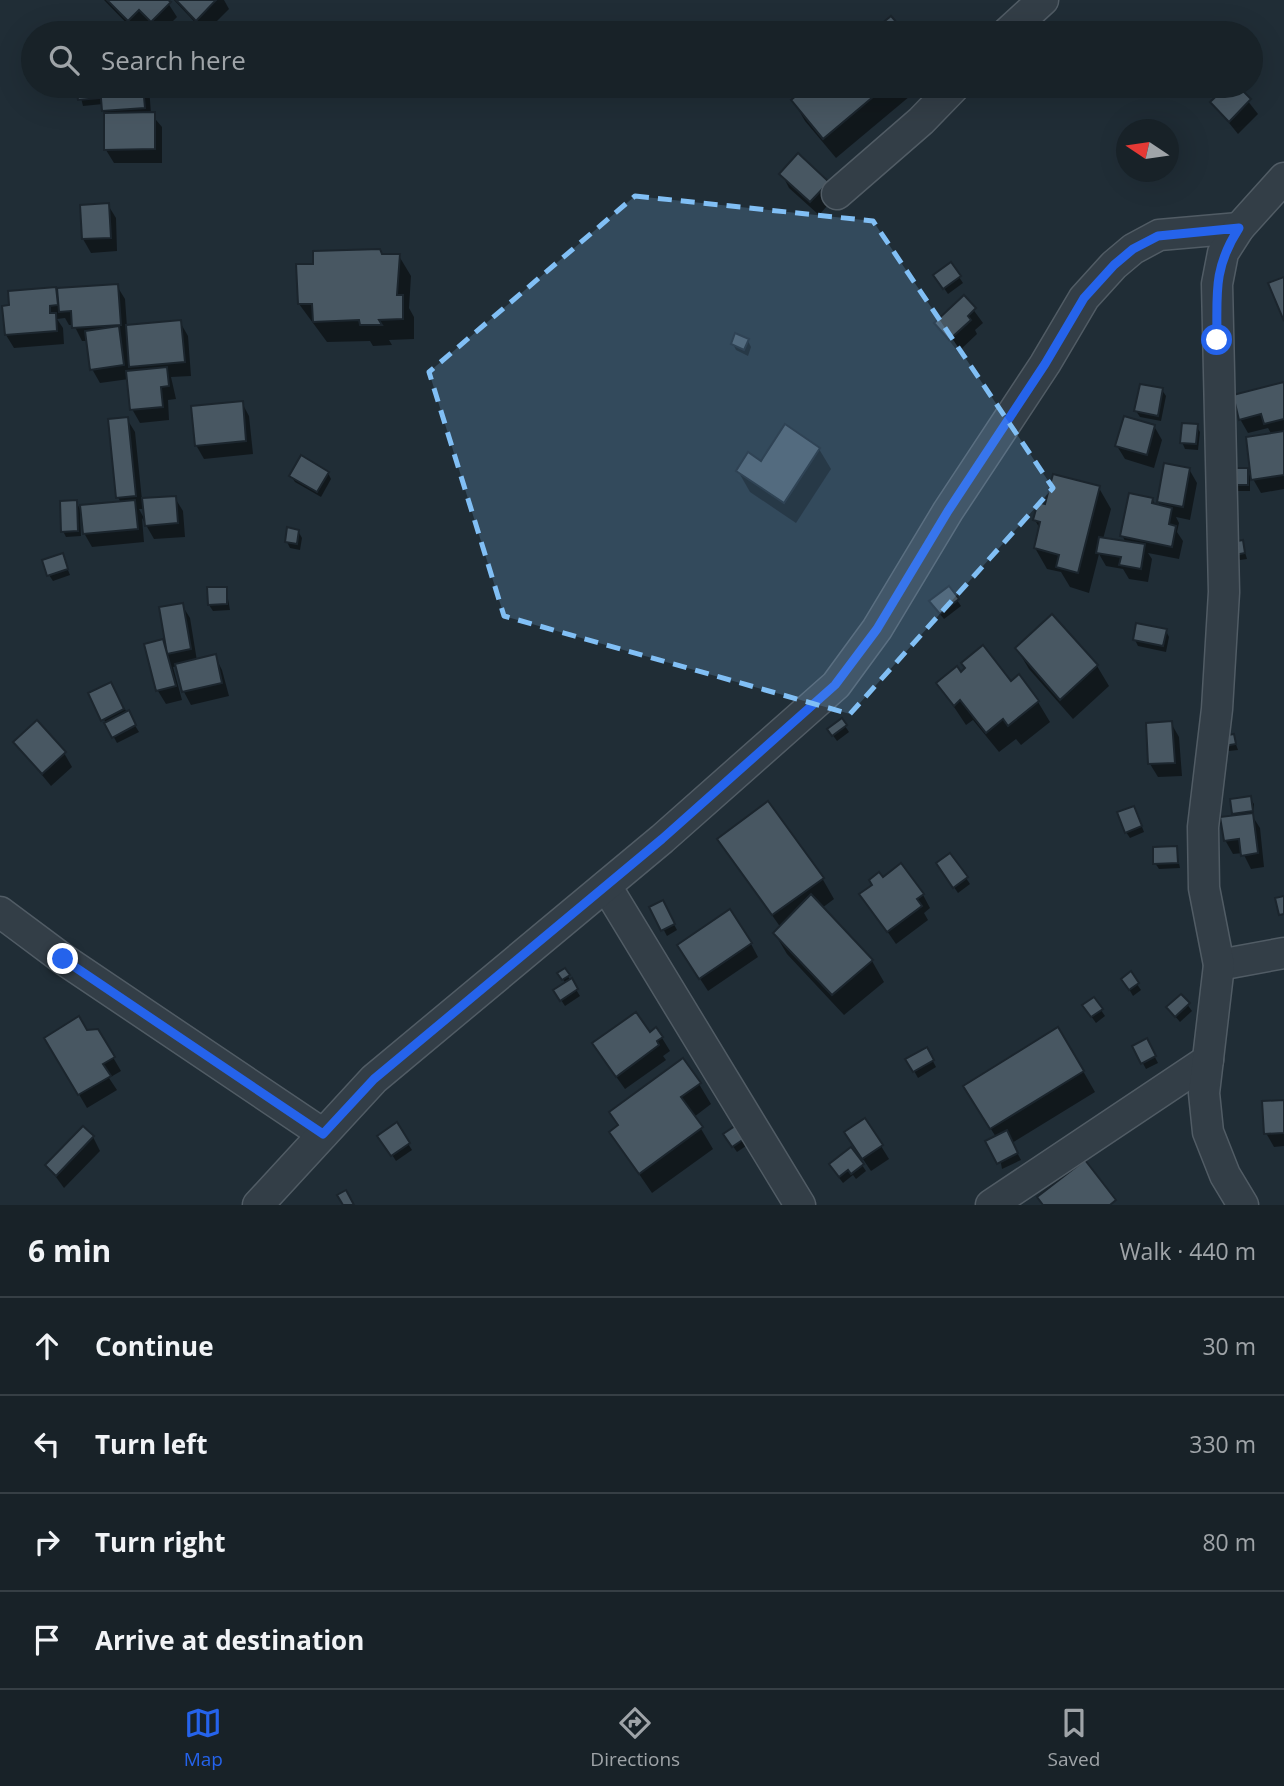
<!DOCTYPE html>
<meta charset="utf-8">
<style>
:root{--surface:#182228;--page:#212a30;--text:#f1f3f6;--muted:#9fa4a8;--line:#363f45;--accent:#2563eb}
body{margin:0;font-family:"Open Sans",sans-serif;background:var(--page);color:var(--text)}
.compass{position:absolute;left:1116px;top:119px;width:63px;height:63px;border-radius:50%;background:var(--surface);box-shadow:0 7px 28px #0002;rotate:283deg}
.stop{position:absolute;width:21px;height:21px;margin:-16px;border:5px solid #2563eb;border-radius:50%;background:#fff}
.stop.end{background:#2563eb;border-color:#fff;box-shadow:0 2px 7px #0008}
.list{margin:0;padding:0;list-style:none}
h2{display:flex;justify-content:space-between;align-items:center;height:91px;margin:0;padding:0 28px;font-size:30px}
h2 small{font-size:23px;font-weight:400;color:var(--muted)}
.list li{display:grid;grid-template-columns:46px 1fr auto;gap:21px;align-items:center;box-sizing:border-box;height:98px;padding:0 28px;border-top:2px solid var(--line)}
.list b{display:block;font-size:26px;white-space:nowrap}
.list em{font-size:23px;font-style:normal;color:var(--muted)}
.icon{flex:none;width:38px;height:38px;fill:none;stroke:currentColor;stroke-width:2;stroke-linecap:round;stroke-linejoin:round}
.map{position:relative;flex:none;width:1284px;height:1205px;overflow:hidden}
.search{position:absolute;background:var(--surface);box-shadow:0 7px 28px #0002;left:21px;right:21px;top:21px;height:77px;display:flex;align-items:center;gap:18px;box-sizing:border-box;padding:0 24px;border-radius:38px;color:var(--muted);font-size:26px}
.sheet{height:483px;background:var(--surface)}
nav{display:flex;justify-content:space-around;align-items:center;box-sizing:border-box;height:98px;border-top:2px solid var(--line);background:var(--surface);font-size:19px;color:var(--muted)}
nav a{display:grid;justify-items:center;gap:4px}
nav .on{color:var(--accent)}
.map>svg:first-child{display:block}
.shadow{fill:#0007;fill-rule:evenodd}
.building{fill:#485762;stroke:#1b252d;stroke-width:2}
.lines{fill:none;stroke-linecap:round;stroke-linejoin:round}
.minor-casing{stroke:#515c65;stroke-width:33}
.minor{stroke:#333e47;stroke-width:30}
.route{stroke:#2563eb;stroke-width:9}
.marked{fill:#81bff5;fill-opacity:0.2;stroke:#81bff5;stroke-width:5;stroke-dasharray:14 9;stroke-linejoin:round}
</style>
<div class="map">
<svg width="1284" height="1205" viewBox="0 0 1284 1205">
<rect width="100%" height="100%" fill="#202d36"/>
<g class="shadow">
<polygon points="104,0 166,0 177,17 161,33 148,23 138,33 150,33 102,33 136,33"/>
<polygon points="174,0 224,0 229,9 205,33"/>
<polygon points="78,86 149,86 151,114 162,127 162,163 114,163 106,150 103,104 83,106"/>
<polygon points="811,86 922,86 836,158 805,121 793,100"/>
<polygon points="1229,86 1236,86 1258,114 1238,134 1212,102"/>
<polygon points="798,156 835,197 819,215 789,188 782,174"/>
<polygon points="108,205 116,218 117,251 91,253 83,239 82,207"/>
<polygon points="382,256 399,256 411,276 409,308 414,317 414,339 389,340 392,345 373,346 370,341 327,342 299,304"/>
<polygon points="951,265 963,283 948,294 939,281"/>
<polygon points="117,286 125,299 127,327 180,322 188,336 191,376 171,377 176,399 168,400 169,420 140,423 132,409 129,379 100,383 92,369 88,341 82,341 74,325 69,325 65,318 57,319 63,328 64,344 14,348 6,335 10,292"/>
<polygon points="964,297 983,323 975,330 977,334 958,352 936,323"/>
<polygon points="748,341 751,347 748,356 736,350 733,344"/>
<polygon points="1284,384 1284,489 1261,493 1253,479 1272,435 1268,428 1248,433 1240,419"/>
<polygon points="1162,390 1166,396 1161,421 1140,417 1136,411"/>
<polygon points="242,403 249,416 253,454 204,459 196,445"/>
<path d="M127,419l8,13 7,68 33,-2 8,13 2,26 -31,2 -12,-21 2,24 -52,5 -8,-14 -1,-19 -3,1 1,21 -15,1 -3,-6 13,-29 7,12 38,-11 -3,-6zM139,509h6l1,13z"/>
<polygon points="1154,426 1162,440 1154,468 1125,459 1117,446"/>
<polygon points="1196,426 1200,432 1198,450 1185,449 1182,442"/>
<polygon points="819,449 831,469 796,523 750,492 738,471"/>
<polygon points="1189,469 1197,483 1190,520 1176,517 1179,523 1177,532 1183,541 1179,559 1148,553 1152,559 1148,582 1129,579 1123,569 1106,566 1099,554 1089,593 1070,587 1061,572 1047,569 1035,548 1040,529 1035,520 1047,506 1099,488 1111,509 1103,539 1126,543 1122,535 1152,499 1156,506 1161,507 1158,502"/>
<polygon points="1247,469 1250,476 1250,491 1237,491 1233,485"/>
<polygon points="328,473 331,479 321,497 295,482 291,476"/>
<polygon points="298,531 302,538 300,550 290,548 287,542"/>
<polygon points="1242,542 1247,559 1240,560 1236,554"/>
<polygon points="62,555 70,575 53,581 49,575"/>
<polygon points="226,588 230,610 213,611 209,605"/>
<polygon points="957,600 961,606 944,619 935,608"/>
<polygon points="182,605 190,618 197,661 215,656 222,670 229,696 191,705 184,692 178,666 173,667 182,700 166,704 158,691 146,645 162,641 168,651"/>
<polygon points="1166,631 1169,637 1166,652 1138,646 1135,640"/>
<polygon points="1017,649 1097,666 1109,686 1073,719 1029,669"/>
<polygon points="961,674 1010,683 1038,702 1050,722 1021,745 1016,739 999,752 973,720 966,725 938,683"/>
<polygon points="90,694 118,698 139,732 117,743"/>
<polygon points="1171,723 1179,737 1182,776 1158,777 1150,764"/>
<polygon points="845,726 849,732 837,741 829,730"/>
<polygon points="1233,736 1238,750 1229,751 1226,745"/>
<polygon points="15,742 64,753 72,767 51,786"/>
<polygon points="1250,798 1254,804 1253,817 1260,828 1264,867 1251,869 1243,853 1233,854 1225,840 1236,817 1233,813"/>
<polygon points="1137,814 1144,832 1130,838 1126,832"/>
<polygon points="719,840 822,878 834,899 822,908 872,961 884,982 844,1015 787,954 775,934 781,928"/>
<polygon points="1176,848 1180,868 1159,869 1155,863"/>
<polygon points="942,870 966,878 970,884 958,893"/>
<polygon points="882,879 923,895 930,908 924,913 928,920 896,944 862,895"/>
<polygon points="662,902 677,930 667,936 652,908"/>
<polygon points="751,944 758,957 708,991 687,959"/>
<polygon points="564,970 580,996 565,1006 555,991 566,984 559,973"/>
<polygon points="1130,974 1141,990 1133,996 1123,979"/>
<polygon points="1181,996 1192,1011 1180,1022 1168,1008"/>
<polygon points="1094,1000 1105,1016 1096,1023 1088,1012"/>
<polygon points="97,1030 121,1071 109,1078 117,1090 87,1108 46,1038"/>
<polygon points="649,1034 662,1038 670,1051 663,1056 666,1060 625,1089 602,1057"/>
<polygon points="1146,1040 1158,1063 1146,1069 1134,1047"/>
<polygon points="927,1050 936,1067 918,1078 908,1060"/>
<polygon points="1083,1071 1095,1092 1012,1143 1021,1160 1002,1169 996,1137 977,1107"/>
<polygon points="699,1084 711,1104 694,1117 713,1149 652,1193 611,1133"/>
<polygon points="1284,1101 1284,1146 1274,1147 1266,1133"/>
<polygon points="396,1125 412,1150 396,1161 380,1136"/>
<polygon points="734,1128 746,1146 737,1152 725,1135"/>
<polygon points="93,1137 100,1151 64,1188 47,1165"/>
<polygon points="854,1146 881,1146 889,1159 871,1171"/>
<polygon points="862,1165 866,1171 856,1179 853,1175 843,1183 834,1171"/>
</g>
<g class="building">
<polygon points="107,0 168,0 171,2 151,22 139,10 128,21"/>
<polygon points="176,0 216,0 196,21"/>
<polygon points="891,16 906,33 870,33"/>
<rect x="100" y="31" width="50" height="2"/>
<polygon points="76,86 97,86 99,98 78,100"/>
<polygon points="100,86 143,86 145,108 102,111"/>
<polygon points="808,86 886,86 823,139 791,100"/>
<polygon points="1227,86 1238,86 1251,99 1229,122 1210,102"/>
<polygon points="155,112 155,149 104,150 104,113"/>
<polygon points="798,153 829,182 810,202 779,174"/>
<polygon points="109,203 111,238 82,239 80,205"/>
<polygon points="380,249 382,254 400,254 397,295 403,295 403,319 379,320 382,325 360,325 359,320 313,322 312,304 298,304 296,264 313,264 313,251"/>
<polygon points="951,262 961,276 943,289 933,275"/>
<polygon points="1284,277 1284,321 1268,283"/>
<polygon points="118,284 121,325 72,328 71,311 59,312 57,288"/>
<polygon points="56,287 58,305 50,306 50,313 56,313 57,331 5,335 2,306 9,305 8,291"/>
<polygon points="964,295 976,308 968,316 971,320 949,340 934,323"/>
<polygon points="181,320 185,362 129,367 126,325"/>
<polygon points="119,326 124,365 90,370 85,331"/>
<polygon points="735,333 749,339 744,350 731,344"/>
<polygon points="167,367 169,386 161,387 163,407 130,410 126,371"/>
<polygon points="1284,382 1284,419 1264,424 1261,414 1239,420 1233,395"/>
<polygon points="1140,384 1163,388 1158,416 1134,411"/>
<polygon points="243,401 246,441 195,446 191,406"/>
<polygon points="1124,416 1155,425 1147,455 1115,446"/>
<polygon points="128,417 136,496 116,498 108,419"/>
<polygon points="1182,423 1198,424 1196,444 1180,443"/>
<polygon points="785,424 820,448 784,503 736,471 748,452 761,461"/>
<polygon points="1284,431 1284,475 1251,480 1246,437"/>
<polygon points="301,455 329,472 317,492 289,476"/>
<polygon points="1164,463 1190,468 1183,507 1157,502"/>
<rect x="1231" y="468" width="17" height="17"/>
<polygon points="1053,474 1100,486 1078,573 1056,567 1059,555 1034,548 1040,522 1033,520 1038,502 1045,504"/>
<polygon points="1129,493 1153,498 1152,503 1172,508 1169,524 1176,526 1172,547 1120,536"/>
<polygon points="176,496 178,523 145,526 142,498"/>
<polygon points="77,500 78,531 61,532 60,501"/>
<polygon points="135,500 138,529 83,534 80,505"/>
<polygon points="287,527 299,530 297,544 285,542"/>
<polygon points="1099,537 1145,544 1141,569 1119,565 1121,557 1096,553"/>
<polygon points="1243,540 1245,553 1235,555 1232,542"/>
<polygon points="63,553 68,569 47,576 42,560"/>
<polygon points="949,586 959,599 940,614 929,601"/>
<polygon points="207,587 227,587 227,604 208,605"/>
<polygon points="183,603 191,649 167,654 159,607"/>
<polygon points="1052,614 1098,665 1060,700 1015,648"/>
<polygon points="1136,623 1167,629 1163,646 1133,640"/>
<polygon points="163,639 176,686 156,691 144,644"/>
<polygon points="983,645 1011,681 1019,674 1039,701 1008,726 1003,719 986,733 960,700 954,706 936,683 957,666 961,672 965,668 961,663"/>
<polygon points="216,654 222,683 182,692 175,664"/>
<polygon points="111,682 124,709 101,721 88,693"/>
<polygon points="129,710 136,725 112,738 104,723"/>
<polygon points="842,718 847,725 832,736 827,729"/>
<polygon points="37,720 66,752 42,774 13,742"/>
<polygon points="1172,721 1175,763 1148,764 1146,723"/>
<polygon points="1234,734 1236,744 1224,746 1222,736"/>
<polygon points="1251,796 1253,811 1232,814 1230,799"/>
<polygon points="768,801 824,878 772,915 717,839"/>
<polygon points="1134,806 1142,826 1125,833 1117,812"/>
<polygon points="1253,813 1258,853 1241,856 1239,839 1224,841 1220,817"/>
<polygon points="1177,846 1178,863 1153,864 1153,847"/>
<polygon points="950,853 968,877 953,888 936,863"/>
<polygon points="901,863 924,894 917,899 922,906 887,932 859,894 872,885 869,880 879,872 883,877"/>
<polygon points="811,894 873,960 832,995 773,933"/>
<polygon points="1284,896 1284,914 1279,915 1275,898"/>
<polygon points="663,900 675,924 661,931 649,907"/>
<polygon points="730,909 752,943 699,979 677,945"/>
<polygon points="565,968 570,975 562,980 557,973"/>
<polygon points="1131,971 1139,983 1129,990 1121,979"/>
<polygon points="572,978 578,989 560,1001 553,990"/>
<polygon points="1181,994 1190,1003 1175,1017 1166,1007"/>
<polygon points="1094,997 1103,1009 1091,1017 1082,1005"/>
<polygon points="636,1012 650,1032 656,1027 663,1037 657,1041 659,1045 616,1077 592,1043"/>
<polygon points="79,1016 87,1030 98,1029 115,1057 103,1064 111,1076 78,1095 44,1038"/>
<polygon points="1058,1027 1084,1071 990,1129 963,1086"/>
<polygon points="1147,1038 1156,1056 1141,1064 1132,1046"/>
<polygon points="927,1047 934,1060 913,1072 905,1059"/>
<polygon points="683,1058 701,1083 681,1097 703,1127 639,1174 609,1132 618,1125 609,1112"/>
<polygon points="1284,1100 1284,1133 1264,1134 1262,1101"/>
<polygon points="865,1118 883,1145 862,1159 844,1132"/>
<polygon points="397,1122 410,1143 391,1156 377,1136"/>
<polygon points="83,1126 94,1136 56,1176 45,1165"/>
<polygon points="735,1126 744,1139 732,1147 723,1134"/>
<polygon points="1007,1130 1018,1153 997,1164 985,1141"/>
<polygon points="851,1147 864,1164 851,1174 848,1170 839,1177 829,1164"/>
<polygon points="1085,1160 1116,1200 1110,1205 1043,1205 1037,1197"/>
<polygon points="346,1190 354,1205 343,1205 337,1195"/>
</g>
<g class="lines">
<defs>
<g id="minor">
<polyline points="1007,33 1043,0"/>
<polyline points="837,194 921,121 955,86"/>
<polyline points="606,886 800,1205"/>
<polyline points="0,912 63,959 323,1134"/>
<polyline points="1219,965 1284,953"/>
<polyline points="258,1205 374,1079 662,839 836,685 877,629 948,511 1045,364 1084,298 1114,265 1133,249 1159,235 1239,228"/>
<polyline points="991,1205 1208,1060"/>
<polyline points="1243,1205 1225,1175 1208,1132 1204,1093 1219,965 1204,888 1203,827 1217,709 1224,592 1217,284 1223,253 1239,228 1284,178"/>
</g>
</defs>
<use href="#minor" class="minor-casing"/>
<use href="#minor" class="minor"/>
</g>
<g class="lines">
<path class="route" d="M63,959l260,175 51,-55 288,-240 173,-154 42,-56 71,-118 97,-147 39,-66 30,-33 19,-16 25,-13 81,-8c-26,40 -22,66 -22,112"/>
</g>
<path class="marked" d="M635,196l238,25 180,267 -203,226 -346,-98 -75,-244z"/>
</svg>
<svg class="compass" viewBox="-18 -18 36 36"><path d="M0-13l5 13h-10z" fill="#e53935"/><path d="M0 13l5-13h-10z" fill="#9fa4a8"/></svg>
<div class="stop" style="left:1217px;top:340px"></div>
<div class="stop end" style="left:63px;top:959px"></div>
<div class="search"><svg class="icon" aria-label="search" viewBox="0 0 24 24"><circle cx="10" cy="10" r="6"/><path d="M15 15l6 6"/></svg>Search here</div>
</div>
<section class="sheet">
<h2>6 min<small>Walk · 440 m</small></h2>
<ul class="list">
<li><svg class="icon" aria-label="ahead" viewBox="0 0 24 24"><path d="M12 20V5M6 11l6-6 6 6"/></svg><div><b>Continue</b></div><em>30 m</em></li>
<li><svg class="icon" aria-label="left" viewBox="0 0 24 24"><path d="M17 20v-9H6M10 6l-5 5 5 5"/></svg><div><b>Turn left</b></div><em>330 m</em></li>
<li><svg class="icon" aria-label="right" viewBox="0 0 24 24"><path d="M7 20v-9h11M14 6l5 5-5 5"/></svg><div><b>Turn right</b></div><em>80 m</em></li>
<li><svg class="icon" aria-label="arrive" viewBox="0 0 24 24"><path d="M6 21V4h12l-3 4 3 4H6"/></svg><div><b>Arrive at destination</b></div></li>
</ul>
</section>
<nav>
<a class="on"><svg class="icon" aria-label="map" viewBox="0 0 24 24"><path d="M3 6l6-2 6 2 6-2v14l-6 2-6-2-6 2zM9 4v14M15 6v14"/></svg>Map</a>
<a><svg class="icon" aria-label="directions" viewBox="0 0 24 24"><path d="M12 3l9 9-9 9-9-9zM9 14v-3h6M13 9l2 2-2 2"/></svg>Directions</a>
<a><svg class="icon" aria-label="saved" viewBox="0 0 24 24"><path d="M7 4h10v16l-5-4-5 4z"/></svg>Saved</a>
</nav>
